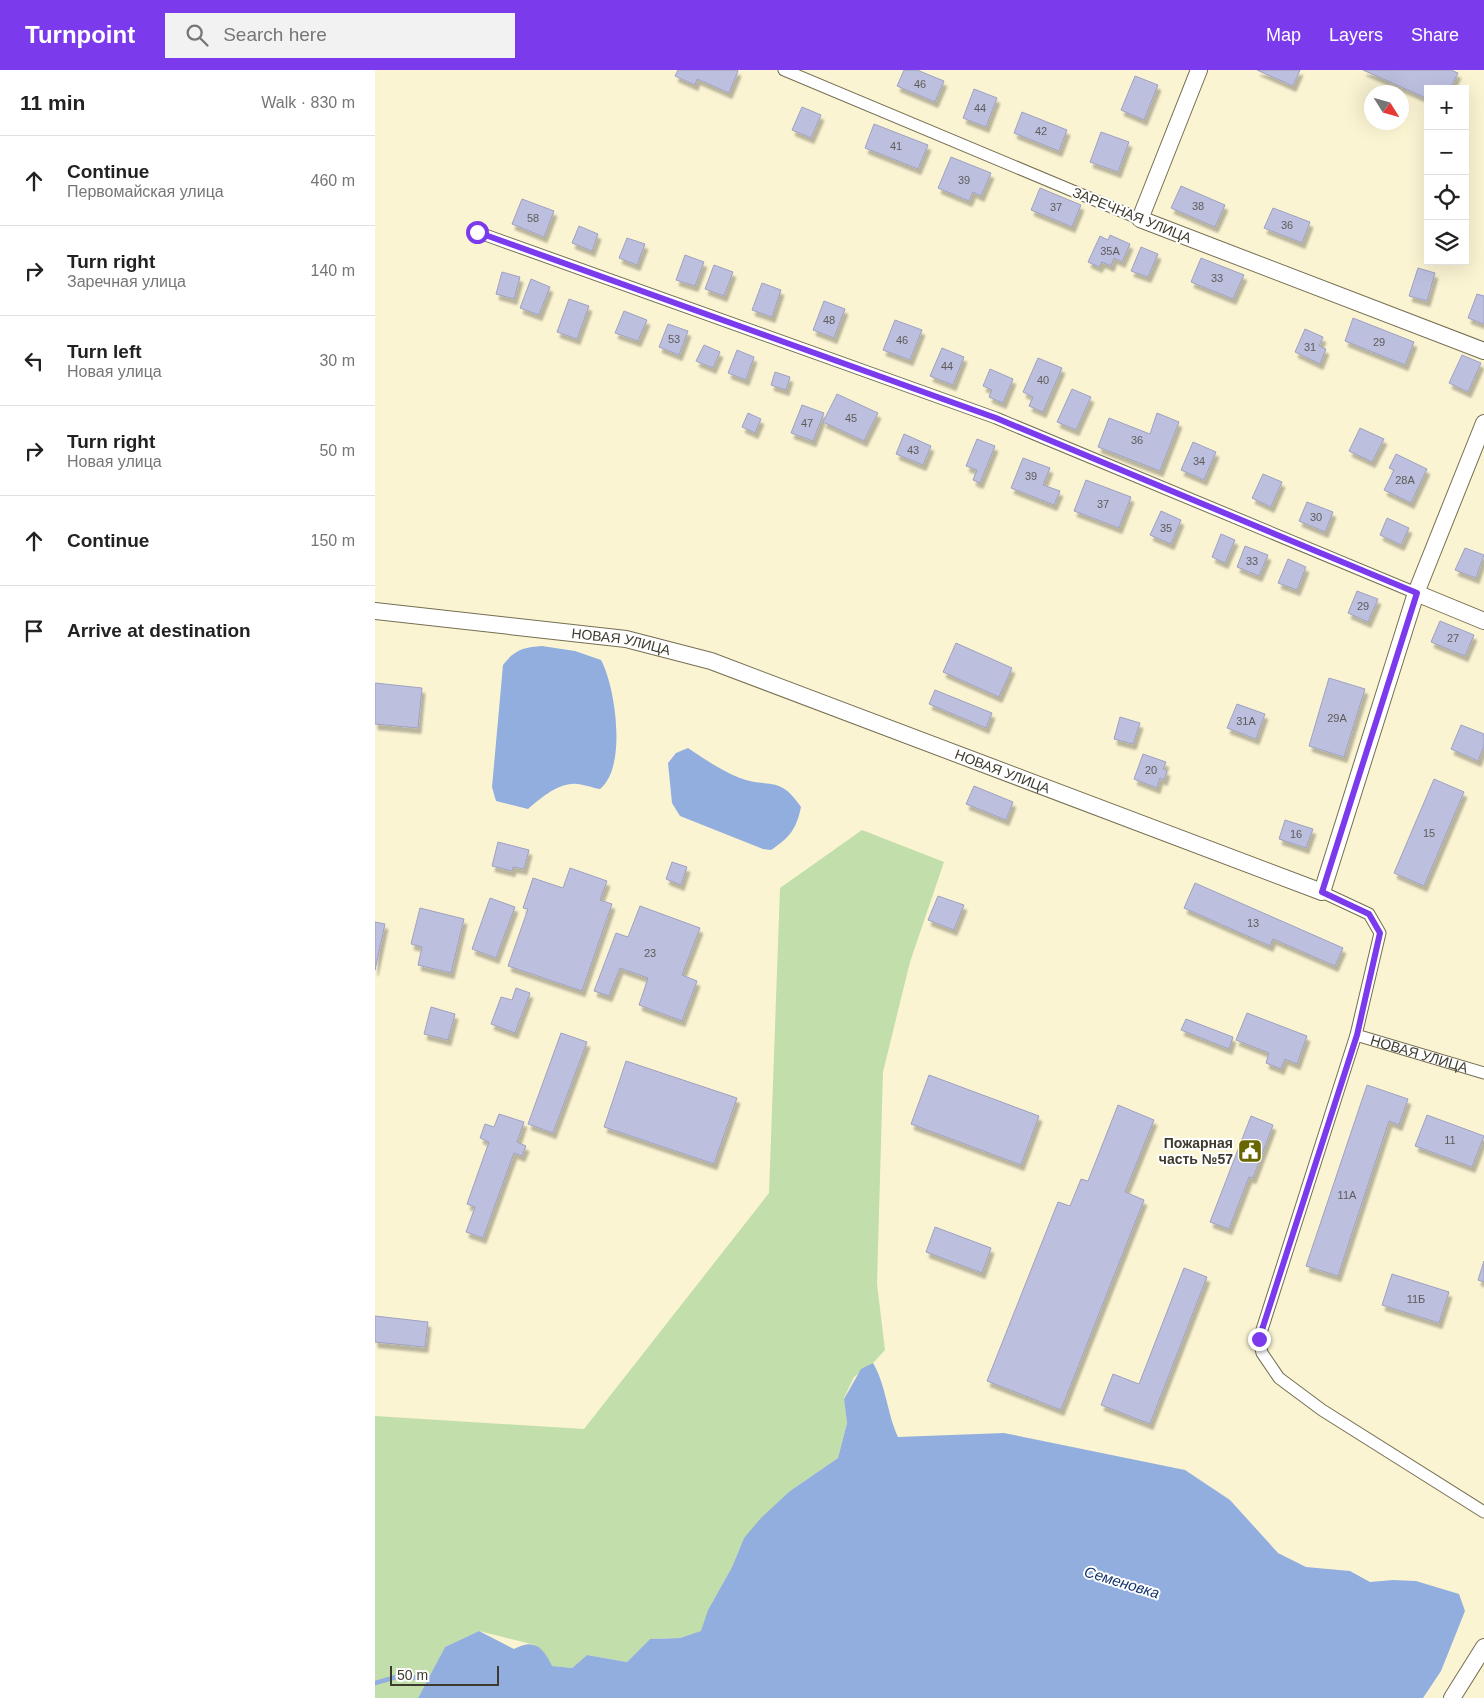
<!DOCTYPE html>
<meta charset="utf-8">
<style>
:root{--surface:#fff;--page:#f2f2f2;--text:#222;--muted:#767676;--line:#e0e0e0;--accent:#7c3aed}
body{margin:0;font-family:Helvetica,sans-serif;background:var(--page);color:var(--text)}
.controls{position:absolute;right:15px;top:15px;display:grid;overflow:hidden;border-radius:0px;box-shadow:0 5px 20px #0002}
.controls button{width:45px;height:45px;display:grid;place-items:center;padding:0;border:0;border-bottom:1px solid var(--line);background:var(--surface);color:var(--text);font:25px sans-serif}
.compass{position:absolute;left:989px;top:15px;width:45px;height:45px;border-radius:50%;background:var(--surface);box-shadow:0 5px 20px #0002;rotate:127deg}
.scale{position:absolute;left:15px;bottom:12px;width:109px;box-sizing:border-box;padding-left:5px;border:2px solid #3e3b2e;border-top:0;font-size:14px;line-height:18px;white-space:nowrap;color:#3e3b2e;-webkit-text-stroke:4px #fff;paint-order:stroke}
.stop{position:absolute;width:15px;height:15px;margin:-11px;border:4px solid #7c3aed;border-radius:50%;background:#fff}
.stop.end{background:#7c3aed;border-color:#fff;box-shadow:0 1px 5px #0008}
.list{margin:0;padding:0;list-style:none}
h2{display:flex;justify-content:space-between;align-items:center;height:65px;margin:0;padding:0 20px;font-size:21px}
h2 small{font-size:16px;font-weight:400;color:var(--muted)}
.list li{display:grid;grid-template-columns:32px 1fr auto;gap:15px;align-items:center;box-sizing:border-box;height:90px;padding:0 20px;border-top:1px solid var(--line)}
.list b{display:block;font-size:19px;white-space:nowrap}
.list p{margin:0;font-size:16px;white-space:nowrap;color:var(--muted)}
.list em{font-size:16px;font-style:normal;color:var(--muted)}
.icon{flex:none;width:28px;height:28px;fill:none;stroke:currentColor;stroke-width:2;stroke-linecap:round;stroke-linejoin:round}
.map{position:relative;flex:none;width:1109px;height:1628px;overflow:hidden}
header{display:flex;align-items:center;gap:30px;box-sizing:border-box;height:70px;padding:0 25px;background:var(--accent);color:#fff}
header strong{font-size:24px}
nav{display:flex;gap:28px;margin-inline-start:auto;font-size:18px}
.search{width:350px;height:45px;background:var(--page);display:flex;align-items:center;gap:12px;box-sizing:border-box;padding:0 18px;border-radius:0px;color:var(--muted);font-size:19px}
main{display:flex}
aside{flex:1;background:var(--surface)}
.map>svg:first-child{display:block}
.green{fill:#c2deaa}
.water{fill:#91aedf}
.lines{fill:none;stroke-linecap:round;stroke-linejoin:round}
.stream{stroke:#91aedf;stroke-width:4.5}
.building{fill:#bcbfde;stroke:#9ea1c0;filter:url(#shadow)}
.street-casing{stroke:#756e51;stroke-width:13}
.secondary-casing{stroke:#756e51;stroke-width:18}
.street{stroke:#fff;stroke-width:11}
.secondary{stroke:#fff;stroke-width:16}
.route{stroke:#7c3aed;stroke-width:6}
.labels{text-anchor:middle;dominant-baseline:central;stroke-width:4;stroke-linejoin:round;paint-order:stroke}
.number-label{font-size:11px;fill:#5e5c5a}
.street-label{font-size:14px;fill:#3e3b2e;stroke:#fff}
.poi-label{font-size:14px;font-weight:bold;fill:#3e3b2e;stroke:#fff;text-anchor:end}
.water-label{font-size:15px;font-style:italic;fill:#12346e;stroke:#fff}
</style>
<header>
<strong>Turnpoint</strong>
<div class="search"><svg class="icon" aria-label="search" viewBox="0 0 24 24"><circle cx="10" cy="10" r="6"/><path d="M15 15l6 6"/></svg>Search here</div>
<nav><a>Map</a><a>Layers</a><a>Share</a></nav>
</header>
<main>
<aside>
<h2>11 min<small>Walk · 830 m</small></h2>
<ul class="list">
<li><svg class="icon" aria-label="ahead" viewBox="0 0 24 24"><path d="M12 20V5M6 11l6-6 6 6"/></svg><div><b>Continue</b><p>Первомайская улица</p></div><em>460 m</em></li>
<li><svg class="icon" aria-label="right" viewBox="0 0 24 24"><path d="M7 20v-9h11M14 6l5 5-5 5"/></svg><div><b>Turn right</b><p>Заречная улица</p></div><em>140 m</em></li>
<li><svg class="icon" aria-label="left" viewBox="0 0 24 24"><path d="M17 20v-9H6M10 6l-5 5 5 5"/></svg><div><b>Turn left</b><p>Новая улица</p></div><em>30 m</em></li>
<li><svg class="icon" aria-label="right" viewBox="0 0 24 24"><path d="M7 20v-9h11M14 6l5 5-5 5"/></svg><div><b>Turn right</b><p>Новая улица</p></div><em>50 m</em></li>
<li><svg class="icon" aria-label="ahead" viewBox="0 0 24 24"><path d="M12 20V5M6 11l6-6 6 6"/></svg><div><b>Continue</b></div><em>150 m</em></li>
<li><svg class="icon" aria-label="arrive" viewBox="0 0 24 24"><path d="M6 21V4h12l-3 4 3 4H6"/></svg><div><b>Arrive at destination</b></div></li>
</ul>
</aside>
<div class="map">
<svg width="1109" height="1628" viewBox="0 0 1109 1628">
<defs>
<filter id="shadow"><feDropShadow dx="3" dy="5.5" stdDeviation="1" flood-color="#0004"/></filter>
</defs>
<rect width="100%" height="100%" fill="#fbf4d3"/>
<polygon class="green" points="487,760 569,792 535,892 508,1002 502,1214 510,1280 498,1293 479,1307 469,1328 472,1353 463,1388 415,1421 369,1468 357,1497 333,1540 327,1561 305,1568 275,1569 252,1592 212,1585 197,1598 176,1596 160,1575 104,1561 70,1577 43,1628 0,1628 0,1346 209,1359 394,1123 405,818"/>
<g class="water">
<path d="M167,576l33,5 26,9c15,28 26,108 -1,129 -9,-1 -19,-6 -28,-5 -17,1 -32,15 -44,25l-32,-8 -4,-14 11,-122c11,-15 21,-18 39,-19z"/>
<path d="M313,678c16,11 34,23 52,30 29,11 39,-4 61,29 -5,23 -11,30 -30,43l-8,-1 -83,-33 -8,-13 -4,-40 8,-10z"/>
<path d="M498,1293c13,22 14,50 25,74l106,-4 181,37 45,30 48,53 28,14 44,4 20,11 23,-2 23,1 43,13 6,17 -24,60 -18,27h-1005l27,-51 34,-16 35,18c20,-11 29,-2 38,17l20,2 15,-13 40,7 23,-23 30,-1 21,-7 7,-21 24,-43 12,-29 17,-20 29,-27 48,-33 9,-35 -3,-24 17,-30z"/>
</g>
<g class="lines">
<polyline class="stream" points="0,1613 21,1607 54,1608 57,1611"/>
</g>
<g class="building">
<polygon points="303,0 362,0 363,1 354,23 322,9 320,15 300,6"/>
<polygon points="529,0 542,0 569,11 560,32 522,16"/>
<polygon points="882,0 925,0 918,16"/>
<polygon points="988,0 1076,0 1083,3 1075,19 1053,19 1053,29"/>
<polygon points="760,6 783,15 769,50 746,40"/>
<polygon points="599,19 622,28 611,57 588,48"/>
<polygon points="427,37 446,45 436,68 417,60"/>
<polygon points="647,42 692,60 684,81 639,63"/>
<polygon points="499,54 553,75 543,99 490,78"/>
<polygon points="726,62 754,72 743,102 715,92"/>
<polygon points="576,87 616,103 606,126 598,122 594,131 563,118"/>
<polygon points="806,116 850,135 840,157 796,138"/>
<polygon points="665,118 706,135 697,157 656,140"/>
<polygon points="147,129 179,141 169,167 137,154"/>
<polygon points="898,138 935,152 927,173 889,158"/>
<polygon points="204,156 223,164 217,181 197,173"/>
<polygon points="735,165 755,174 747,192 739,188 736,196 727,192 724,197 713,192 725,166 733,170"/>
<polygon points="252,168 270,174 262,195 244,188"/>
<polygon points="766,177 783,184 773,207 756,201"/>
<polygon points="310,185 329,192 320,216 301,210"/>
<polygon points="826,188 869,205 858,229 816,212"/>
<polygon points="339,195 358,202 349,226 330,219"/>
<polygon points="1043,198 1060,203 1052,231 1034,226"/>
<polygon points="127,202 145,207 139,229 121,224"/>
<polygon points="156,209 175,217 164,245 145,238"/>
<polygon points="387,213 406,220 397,247 377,240"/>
<polygon points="1102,224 1109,226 1109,254 1093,248"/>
<polygon points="194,229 214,236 202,269 182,262"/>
<polygon points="449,231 470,239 459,268 438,260"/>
<polygon points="249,241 272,250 263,271 240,263"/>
<polygon points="978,248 1039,272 1030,295 970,271"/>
<polygon points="520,250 547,260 535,290 508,280"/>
<polygon points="293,254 313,261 304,285 284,277"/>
<polygon points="930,259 948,267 944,276 951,279 945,294 920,282"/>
<polygon points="329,275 345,282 338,298 321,291"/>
<polygon points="567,278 589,287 578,315 555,306"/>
<polygon points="362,280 379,287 371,310 353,303"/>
<polygon points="1087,285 1106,293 1093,322 1074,313"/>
<polygon points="663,288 687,298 668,342 654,336 658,327 648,322"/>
<polygon points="615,299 638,309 628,333 614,327 617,320 608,316"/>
<polygon points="400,302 415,307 411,320 396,315"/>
<polygon points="697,319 716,327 701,360 682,352"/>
<polygon points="462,324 503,343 489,371 448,352"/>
<polygon points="427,335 449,343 438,371 416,363"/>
<polygon points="373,343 386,349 380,363 367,357"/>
<polygon points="782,343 804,352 785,401 723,377 734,348 775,364"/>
<polygon points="985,358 1009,369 997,392 974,381"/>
<polygon points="529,364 556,376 548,395 521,384"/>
<polygon points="602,369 620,376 605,413 598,410 602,400 591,396"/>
<polygon points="818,372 841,382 829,410 806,400"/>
<polygon points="1021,384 1052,399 1036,433 1009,420 1019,400 1014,398"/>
<polygon points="648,388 675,398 668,415 685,421 679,435 636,418"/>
<polygon points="888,404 907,412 896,437 877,428"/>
<polygon points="711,410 756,427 744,458 699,441"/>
<polygon points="932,432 958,442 950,462 924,451"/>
<polygon points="786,441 806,450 796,474 775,465"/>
<polygon points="1012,448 1034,458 1026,475 1005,465"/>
<polygon points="846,464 860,470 850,493 837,487"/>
<polygon points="870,476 893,485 884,506 862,497"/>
<polygon points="1090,478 1109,485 1101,508 1080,500"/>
<polygon points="913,489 931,497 922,520 903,513"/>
<polygon points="982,521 1003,529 993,552 973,543"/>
<polygon points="1065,551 1099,565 1090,586 1056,572"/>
<polygon points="581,573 637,598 624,627 568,602"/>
<polygon points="954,608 990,619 969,687 934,676"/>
<polygon points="0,613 47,618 43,658 0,654"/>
<polygon points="560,620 617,643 611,658 554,634"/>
<polygon points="862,634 890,644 881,669 852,658"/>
<polygon points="745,647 765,653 758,674 739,669"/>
<polygon points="1086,655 1109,664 1109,676 1103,691 1076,679"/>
<polygon points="768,684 791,692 788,699 792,701 789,710 785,708 782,718 759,709"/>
<polygon points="1059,709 1089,722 1049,816 1019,803"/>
<polygon points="599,716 638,732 631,750 591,734"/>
<polygon points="910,750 938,759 931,778 904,769"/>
<polygon points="123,772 154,780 149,799 138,797 137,801 117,796"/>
<polygon points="297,792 312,797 306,815 291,809"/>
<polygon points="195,798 232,811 225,830 237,834 207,921 133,896 153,839 148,838 158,808 188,818"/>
<polygon points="820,813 968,878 960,896 898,869 895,876 809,838"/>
<polygon points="563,826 589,835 579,860 553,850"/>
<polygon points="115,828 140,837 121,888 97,879"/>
<polygon points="265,836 325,858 307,905 322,911 307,951 264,935 273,908 245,898 234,926 219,921 241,863 253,867"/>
<polygon points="45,838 89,849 76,903 43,895 47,877 36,874"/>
<polygon points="0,852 10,854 0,900"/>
<polygon points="141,918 155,923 140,963 116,954 126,927 137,930"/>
<polygon points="56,937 80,944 73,970 49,964"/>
<polygon points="872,943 932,966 922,994 910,989 906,999 891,993 894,983 861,970"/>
<polygon points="811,949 858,967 854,979 806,960"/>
<polygon points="186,963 212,972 178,1063 153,1054"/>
<polygon points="251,991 362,1028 339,1094 229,1057"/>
<polygon points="554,1005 664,1046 646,1095 536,1054"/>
<polygon points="992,1015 1033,1029 1024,1055 1014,1051 963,1206 931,1196"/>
<polygon points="743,1035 779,1050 750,1122 769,1130 686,1340 612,1311 683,1132 695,1136 706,1109 713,1111"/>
<polygon points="124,1044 149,1052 142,1072 151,1076 147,1086 139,1083 108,1168 91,1162 100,1137 92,1134 114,1072 105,1068 110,1054 119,1057"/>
<polygon points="1052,1045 1109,1066 1097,1097 1040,1076"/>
<polygon points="876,1046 898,1055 878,1108 874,1107 854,1159 835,1152"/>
<polygon points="560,1157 616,1178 607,1203 551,1182"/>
<polygon points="1109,1191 1109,1212 1103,1210"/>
<polygon points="809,1198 832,1207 775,1354 726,1335 738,1304 764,1314"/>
<polygon points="1017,1204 1074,1222 1064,1253 1007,1235"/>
<polygon points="0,1246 53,1252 50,1277 0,1272"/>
</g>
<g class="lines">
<defs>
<g id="street">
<polyline points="409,0 765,149"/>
<polyline points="102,162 621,348 1041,523"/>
<polyline points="947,822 994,844 1005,863 981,965 884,1269 887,1283 904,1308 947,1340 1109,1442"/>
<path id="s1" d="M981,965l128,38"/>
</g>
<g id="secondary">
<polyline points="824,0 765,149 1109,281"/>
<polyline points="1041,523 1109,551"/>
<path id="s2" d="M0,541l251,28 85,22 611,231 94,-299 68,-170"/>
<polyline points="1077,1628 1109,1577"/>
</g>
</defs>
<use href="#street" class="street-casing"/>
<use href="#secondary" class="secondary-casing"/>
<use href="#street" class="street"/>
<use href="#secondary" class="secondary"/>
</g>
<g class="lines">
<polyline class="route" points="102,162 621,348 1042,523 947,822 994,844 1005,863 982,965 884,1269"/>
</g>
<defs>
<symbol id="civic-square" viewBox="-11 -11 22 22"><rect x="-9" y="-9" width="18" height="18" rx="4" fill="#676600" stroke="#fff"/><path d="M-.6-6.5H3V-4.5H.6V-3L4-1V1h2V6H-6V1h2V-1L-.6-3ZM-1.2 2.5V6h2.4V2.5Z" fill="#fff"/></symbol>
</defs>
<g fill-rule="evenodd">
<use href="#civic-square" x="861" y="1067" width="28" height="28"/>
</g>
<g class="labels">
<g class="number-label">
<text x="545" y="14">46</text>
<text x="605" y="38">44</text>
<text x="666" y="61">42</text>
<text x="521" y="76">41</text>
<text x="589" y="110">39</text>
<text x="823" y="136">38</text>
<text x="681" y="137">37</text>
<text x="158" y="148">58</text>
<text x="912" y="155">36</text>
<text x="735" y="181">35А</text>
<text x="842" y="208">33</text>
<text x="454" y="250">48</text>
<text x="299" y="269">53</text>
<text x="527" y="270">46</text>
<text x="1004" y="272">29</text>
<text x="935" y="277">31</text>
<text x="572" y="296">44</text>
<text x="668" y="310">40</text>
<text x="476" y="348">45</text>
<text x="432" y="353">47</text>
<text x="762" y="370">36</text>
<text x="538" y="380">43</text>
<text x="824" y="391">34</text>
<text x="656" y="406">39</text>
<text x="1030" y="410">28А</text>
<text x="728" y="434">37</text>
<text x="941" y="447">30</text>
<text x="791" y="458">35</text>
<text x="877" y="491">33</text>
<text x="988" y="536">29</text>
<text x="1078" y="568">27</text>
<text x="962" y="648">29А</text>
<text x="871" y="651">31А</text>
<text x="776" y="700">20</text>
<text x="1054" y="763">15</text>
<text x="921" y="764">16</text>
<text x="878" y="853">13</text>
<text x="275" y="883">23</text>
<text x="1075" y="1070">11</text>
<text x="972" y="1125">11А</text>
<text x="1041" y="1229">11Б</text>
</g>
<g class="street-label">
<text transform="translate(757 145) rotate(22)">ЗАРЕЧНАЯ УЛИЦА</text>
<text stroke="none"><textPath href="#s2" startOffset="248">НОВАЯ УЛИЦА</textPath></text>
<text stroke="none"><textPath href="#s2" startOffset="652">НОВАЯ УЛИЦА</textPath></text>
<text stroke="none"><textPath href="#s1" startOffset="66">НОВАЯ УЛИЦА</textPath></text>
</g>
<g class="poi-label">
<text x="858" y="1073">Пожарная<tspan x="858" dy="16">часть №57</tspan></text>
</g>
<g class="water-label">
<text transform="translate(747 1512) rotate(17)">Семеновка</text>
</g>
</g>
</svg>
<div class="controls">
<button>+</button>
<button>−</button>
<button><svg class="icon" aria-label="locate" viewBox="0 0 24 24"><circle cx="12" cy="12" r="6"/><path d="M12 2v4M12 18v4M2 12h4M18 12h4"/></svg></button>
<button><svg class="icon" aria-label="layers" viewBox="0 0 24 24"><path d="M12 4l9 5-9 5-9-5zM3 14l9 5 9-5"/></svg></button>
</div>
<svg class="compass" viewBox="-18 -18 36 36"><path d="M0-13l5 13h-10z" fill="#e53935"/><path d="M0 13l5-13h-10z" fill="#767676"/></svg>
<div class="scale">50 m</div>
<div class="stop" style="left:102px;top:162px"></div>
<div class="stop end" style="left:884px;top:1269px"></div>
</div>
</main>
